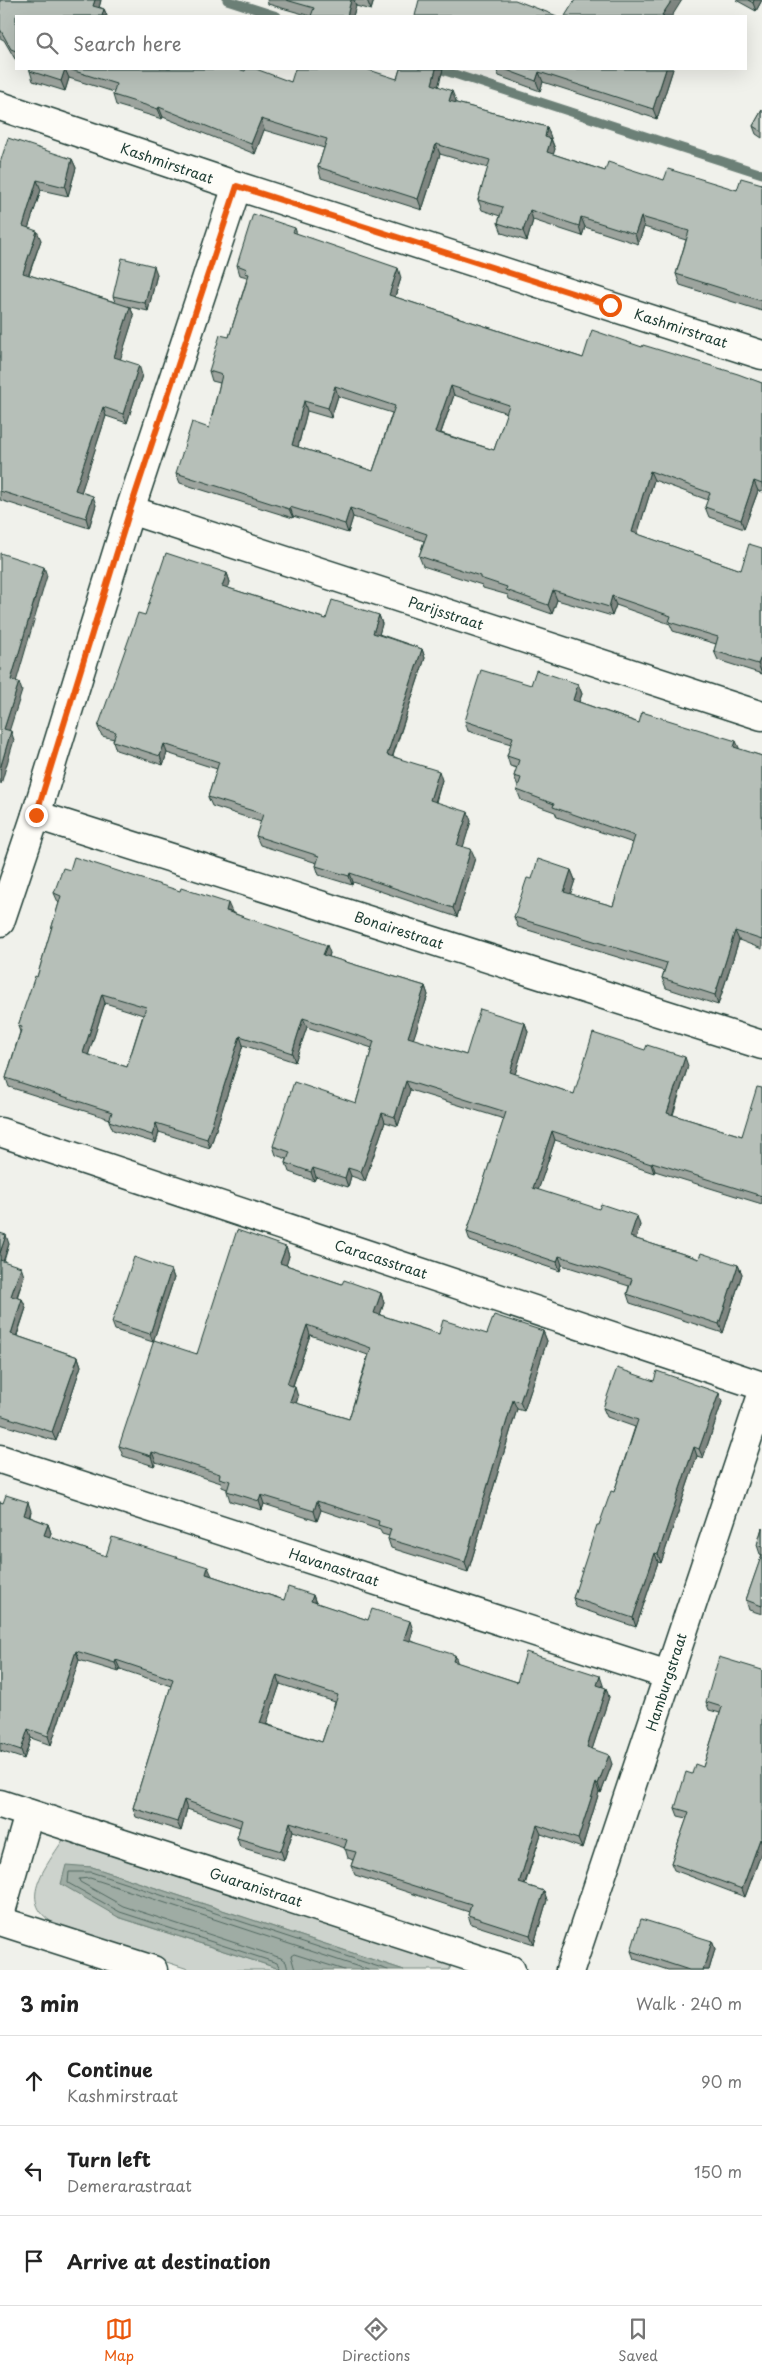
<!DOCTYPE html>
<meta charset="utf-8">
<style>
:root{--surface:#fff;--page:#f6f6f6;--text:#222;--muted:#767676;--line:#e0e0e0;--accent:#ea580c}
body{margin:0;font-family:"Playpen Sans",sans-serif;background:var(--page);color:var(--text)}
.stop{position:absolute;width:15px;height:15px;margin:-11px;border:4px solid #ea580c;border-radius:50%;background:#fff}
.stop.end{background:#ea580c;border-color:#fff;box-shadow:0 1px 5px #0008}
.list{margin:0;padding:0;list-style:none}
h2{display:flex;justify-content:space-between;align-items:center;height:65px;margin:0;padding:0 20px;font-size:21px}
h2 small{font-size:16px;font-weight:400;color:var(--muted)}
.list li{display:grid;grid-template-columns:32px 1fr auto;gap:15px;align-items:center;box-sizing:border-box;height:90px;padding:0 20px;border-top:1px solid var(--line)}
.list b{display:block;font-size:19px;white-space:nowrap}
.list p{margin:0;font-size:16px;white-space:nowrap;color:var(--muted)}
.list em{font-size:16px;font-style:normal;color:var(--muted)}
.icon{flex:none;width:28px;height:28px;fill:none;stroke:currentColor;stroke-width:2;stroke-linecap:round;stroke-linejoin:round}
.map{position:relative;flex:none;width:762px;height:1970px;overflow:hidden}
.search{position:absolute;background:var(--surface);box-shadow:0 5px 20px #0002;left:15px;right:15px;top:15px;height:55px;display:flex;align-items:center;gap:12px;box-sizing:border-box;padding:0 18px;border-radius:0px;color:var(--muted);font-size:19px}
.sheet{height:335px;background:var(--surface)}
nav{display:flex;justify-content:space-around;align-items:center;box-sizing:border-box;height:70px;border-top:1px solid var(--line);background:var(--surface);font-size:14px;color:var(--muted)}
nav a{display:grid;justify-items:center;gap:2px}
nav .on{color:var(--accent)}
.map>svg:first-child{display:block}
.green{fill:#cdd3cd;stroke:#768880}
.water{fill:#9faca4;stroke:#6c8077}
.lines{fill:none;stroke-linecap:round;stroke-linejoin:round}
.shore{stroke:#526961;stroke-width:1}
.stream{stroke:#6c8077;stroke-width:9}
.minor-casing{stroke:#1f3d34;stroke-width:31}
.minor{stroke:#fdfcf7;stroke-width:28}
.wall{fill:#9da49e;stroke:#1f3d34;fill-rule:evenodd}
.shaded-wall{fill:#7f8681;stroke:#1f3d34}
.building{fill:#b6bfb8;stroke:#1f3d34;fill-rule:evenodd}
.route{stroke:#ea580c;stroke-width:6}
.labels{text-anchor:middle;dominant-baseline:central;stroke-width:5;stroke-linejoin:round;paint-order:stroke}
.street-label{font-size:14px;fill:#1f3d34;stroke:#fdfcf7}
</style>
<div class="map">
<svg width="762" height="1970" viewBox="0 0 762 1970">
<rect width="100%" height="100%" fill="#f0f1eb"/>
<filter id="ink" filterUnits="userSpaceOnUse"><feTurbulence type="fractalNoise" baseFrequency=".02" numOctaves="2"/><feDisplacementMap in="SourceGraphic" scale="10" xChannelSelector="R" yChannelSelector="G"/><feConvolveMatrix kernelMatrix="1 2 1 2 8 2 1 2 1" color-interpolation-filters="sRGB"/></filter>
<g filter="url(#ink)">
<path class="green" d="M63,1840l213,65 177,58 -4,7h-45l-312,-103 -26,-1 52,51 165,53h-92l-128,-42c-50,-22 -20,-57 0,-88z"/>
<polygon class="water" points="66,1865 92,1867 404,1970 283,1970 118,1917 61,1884"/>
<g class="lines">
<g class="shore">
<polyline points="281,1970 277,1963 120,1912 68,1883 69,1872 91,1872 388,1970"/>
<polyline points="288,1970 286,1962 281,1958 123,1906 80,1882 79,1879 90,1878 368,1970"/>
<polyline points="295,1970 291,1956 294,1954 344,1970"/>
</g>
<g class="stream">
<polyline points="227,0 277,16"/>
<polyline points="439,69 762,174"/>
</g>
<defs>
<g id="minor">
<polyline points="0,106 237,186 762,355"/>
<polyline points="130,510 762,716"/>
<polyline points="36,815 762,1045"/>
<polyline points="0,922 36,815 130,510 237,186"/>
<polyline points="0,1132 762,1386"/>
<polyline points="0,1459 668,1675"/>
<polyline points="0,1804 511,1970"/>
<polyline points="0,1915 29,1814"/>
<polyline points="0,1921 153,1970"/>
<polyline points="570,1970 762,1395"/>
</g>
</defs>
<use href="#minor" class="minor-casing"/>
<use href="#minor" class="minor"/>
</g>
<g class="wall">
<polygon points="0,0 101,0 99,7 104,9 107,16 16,16 16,60 15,59 4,40 0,38"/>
<polygon points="267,0 374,0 371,10 356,6 353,16 310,16 268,4"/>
<polygon points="736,0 762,0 756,11"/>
<polygon points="30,69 238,69 245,71 291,82 397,79 400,69 443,69 438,86 456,101 456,103 547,127 555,149 553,154 605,171 664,180 737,190 762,184 762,311 680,285 676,274 686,240 644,227 638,244 585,227 582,236 533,220 527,241 502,233 498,223 500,216 482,210 478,200 488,168 440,154 422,210 321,178 318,167 324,148 264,130 255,154 163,117 162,119 116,105 113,95 114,92 69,78 65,91 33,81 30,71"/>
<polygon points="496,69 673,69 657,119 543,82 540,91 499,76"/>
<polygon points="762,110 762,138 756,134 753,126"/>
<polygon points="72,159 76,168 68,196 41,190 28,228 41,240 29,275 115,302 113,296 157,274 148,311 130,307 134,316 120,359 142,375 127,423 106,416 81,492 96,505 89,528 0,500 0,163"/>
<path d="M295,228l2,6 104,44 -6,19 188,61 59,-11 120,36v109l-4,-1 -14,38 -35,-12 -4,-10 3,-7 -54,-20 -17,54 104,36 21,-22v126l-44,-14 -4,-9 2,-7 -43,-13 -3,-7 -54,-19 -4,11 -55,-16 -5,14 -43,-15 -1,-4 -25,-7 -1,-3 -59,-19 -4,-10 5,-15 -71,-24 -5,16 -55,-17v2l-113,-35 -4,-10 33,-45 11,-45 -8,-2 -3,-10 20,-34 18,-58v-2l-7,-2 -3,-10zM454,395l53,18 -13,37 -53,-17zM338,396l54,17 -19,58 -75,-24 9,-36 24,7z"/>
<polygon points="227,573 230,582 228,588 326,619 379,615 382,624 379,634 422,649 425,658 393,756 442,780 436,802 471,821 463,846 475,858 457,917 353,882 352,885 319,875 316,866 317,863 260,845 256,836 261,822 212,806 208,797 217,769 167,753 163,765 116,750 113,741 114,739 102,736 98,727 145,615"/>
<polygon points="578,684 582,694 579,702 639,723 739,749 762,756 762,949 739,940 718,1005 666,988 662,978 664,971 518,927 514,917 532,879 571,870 575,880 570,894 613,906 633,843 557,817 555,812 521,800 517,790 518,786 514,776 517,768 510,766 507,756 511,744 468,731 465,721 531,685"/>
<path d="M70,870l161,42 99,41 -1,4 96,29 3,9 -15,44 53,16 59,-32 3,9 -13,42 59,20 114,-28 -15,49 69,21 20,-48v116l-107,-33 -1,2 -99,-33 -17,50 102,35 -4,14 63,20 39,6 4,9 -19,59 -93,-30 -3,-9 2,-8 -67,-21 -2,6 -90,-30 -3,-9 37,-113 -94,-29 -12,36 -13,-4 -20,59 -14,-5 -3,11 -32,-10 -2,4 -25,-9 -3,-9 1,-4 -11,-4 -3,-9 83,-43 16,-55 -65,-21 -12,35 -52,-17 -33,103 -51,-16 -3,11 -43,-13 -4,-9 1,-2 -101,-32 -3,-9 14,-46 -2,-6 19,-49 22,-74 -1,-1 -4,-9zM105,1003l38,12 -16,52 -39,-12z"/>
<polygon points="0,1233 9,1244 4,1261 24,1276 17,1298 22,1299 26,1308 17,1336 78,1357 81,1366 56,1441 0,1424"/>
<path d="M286,1247l3,9 -3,9 56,19 39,9 3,10 -4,12 59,19h48l56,-3 4,10 -23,70 -7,-2 -49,163 -77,-24 -3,-9 1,-3 -7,-2 -2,-4 -59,-20 -4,11 -53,-17 -2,6 -32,-9 -3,-10v-2l-5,-2 -1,-4 -65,-21 -2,4 -31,-10 -4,-10zM310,1335l58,20 -19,64 -53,-16 2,-6 -5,-11z"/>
<polygon points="171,1270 174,1278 153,1342 115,1330 112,1322"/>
<polygon points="654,1381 722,1402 703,1458 697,1456 661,1563 658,1562 636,1627 576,1607 573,1598 599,1525 614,1492 635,1427 607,1417 603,1408"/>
<path d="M0,1502l31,9 -1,6 18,7 3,9 -2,4 57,19 106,20 72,24 29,-5 3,8 52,17 45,10 -3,10 48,23 59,19 86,3v2l6,10 -17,52 20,15 -11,29 -2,-1 -17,56 -41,-14 -16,51 19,6 3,9 -13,44 -63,-20 -3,-9 1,-3 -114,-37 -4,-9 2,-6 -5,-2 -3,-10 -52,-17 -9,29 -44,-13 -3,-9 3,-11 -53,-18 -6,22 -45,-14 -3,-9 38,-122 -51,-17 -1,3 -40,-12 -28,85 -20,-7 -7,21 -24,-8zM280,1684l55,18 -13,40 -56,-18z"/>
<polygon points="762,1528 762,1614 749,1610 746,1600 762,1555 760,1554 757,1545"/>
<polygon points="762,1670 762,1851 745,1897 674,1870 671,1863 687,1818 678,1816 675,1808 692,1774 703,1767 720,1713 709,1710 706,1702"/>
<polygon points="712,1941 715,1949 709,1970 668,1970 634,1959 631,1951"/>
</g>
<g class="shaded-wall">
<polygon points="95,0 101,0 97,16 93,6"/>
<polygon points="351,0 354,0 356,6 353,16 347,16"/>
<polygon points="367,0 374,0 371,10"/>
<polygon points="672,0 682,0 672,16 662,16 662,15"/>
<polygon points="754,0 762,0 756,11 753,3"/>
<polygon points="104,9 107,16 102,16"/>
<polygon points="65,69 69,78 65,91 61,81"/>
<polygon points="436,69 443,69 436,95 432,84"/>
<polygon points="666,69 673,69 657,119 653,109"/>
<polygon points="539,72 543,82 540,91 536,81"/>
<polygon points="452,91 456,101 453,111 449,101"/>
<polygon points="159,107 163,117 162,119 158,109"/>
<polygon points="261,119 264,130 255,154 251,144"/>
<polygon points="547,127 551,138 548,147 545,137"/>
<polygon points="551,139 555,149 551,162 547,152"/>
<polygon points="436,144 440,154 422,210 418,199"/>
<polygon points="72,159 76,168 68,196 65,187"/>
<polygon points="37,180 41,190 26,235 23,226"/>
<polygon points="530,210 533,220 527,241 523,231"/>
<polygon points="581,217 585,227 582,236 579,226"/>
<polygon points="641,217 644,227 638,244 635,234"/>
<polygon points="37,231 41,240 26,282 23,273"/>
<polygon points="154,266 157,274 148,311 145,303"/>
<polygon points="398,268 401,278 392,305 389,295"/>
<polygon points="130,307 134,316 118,367 114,357"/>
<polygon points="139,365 142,375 127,423 123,414"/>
<polygon points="335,386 338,396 331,418 328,408"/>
<polygon points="451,386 454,395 438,441 435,432"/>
<polygon points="304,401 307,411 296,455 292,445"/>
<polygon points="103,407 106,416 79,499 75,490"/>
<polygon points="650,471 654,480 635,542 632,532"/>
<polygon points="754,481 758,491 744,529 741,520"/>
<polygon points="93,496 96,505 89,528 86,518"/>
<polygon points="290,507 293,516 293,518 289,509"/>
<polygon points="350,508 353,517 348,533 345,524"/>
<polygon points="44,567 47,576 14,689 11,680"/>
<polygon points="227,573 230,582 226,595 222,586"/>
<polygon points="553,590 557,600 552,614 548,605"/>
<polygon points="612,596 616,605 612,616 609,607"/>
<polygon points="379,615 382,624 377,642 373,633"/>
<polygon points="422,649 425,658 390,764 387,755"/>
<polygon points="760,659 762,664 762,674 758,664"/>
<polygon points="19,682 22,691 7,738 4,729"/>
<polygon points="578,684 582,694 576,710 573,700"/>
<polygon points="11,731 14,740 1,784 0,780 0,769"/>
<polygon points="736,741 740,750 734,747"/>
<polygon points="164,744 167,753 163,765 160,756"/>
<polygon points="439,771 442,780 433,809 430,800"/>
<polygon points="468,812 471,821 461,854 457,845"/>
<polygon points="471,849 475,858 457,917 453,908"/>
<polygon points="571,870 575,880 568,902 564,892"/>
<polygon points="350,873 353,882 352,885 349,876"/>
<polygon points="228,903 232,912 226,911"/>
<polygon points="735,931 739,940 718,1005 715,995"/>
<polygon points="327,945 330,953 327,964 323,955"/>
<polygon points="425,986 428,995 411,1046 408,1037"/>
<polygon points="102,994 105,1003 86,1062 83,1053"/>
<polygon points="303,1018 307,1027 295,1062 292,1053"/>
<polygon points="525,1023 528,1032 513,1081 510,1072"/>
<polygon points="240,1036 243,1045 210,1148 207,1139"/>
<polygon points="685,1057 688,1066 670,1122 667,1113"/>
<polygon points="406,1081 410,1090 398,1126 395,1117"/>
<polygon points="382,1113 385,1122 365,1181 361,1172"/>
<polygon points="156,1123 159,1132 156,1143 152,1135"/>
<polygon points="552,1131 555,1140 536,1197 533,1188"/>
<polygon points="652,1162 655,1171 654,1173 651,1164"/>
<polygon points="313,1168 316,1177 314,1181 311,1172"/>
<polygon points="348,1168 351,1176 348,1187 345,1178"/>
<polygon points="637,1216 640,1225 634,1246 630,1237"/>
<polygon points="6,1235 9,1244 1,1268 0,1265 0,1253"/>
<polygon points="286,1247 289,1256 284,1273 280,1263"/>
<polygon points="559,1256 562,1265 560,1271 557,1262"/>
<polygon points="738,1265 742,1274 723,1333 719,1324"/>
<polygon points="21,1267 24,1276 14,1305 11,1296"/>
<polygon points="171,1270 174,1278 153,1342 150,1334"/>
<polygon points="381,1293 384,1303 377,1323 374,1313"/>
<polygon points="22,1299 26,1308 14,1343 11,1334"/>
<polygon points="307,1325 310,1335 290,1394 287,1384"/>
<polygon points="543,1331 547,1341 524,1411 520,1402"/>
<polygon points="78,1357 81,1366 56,1441 52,1432"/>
<polygon points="295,1387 298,1397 294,1411 290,1401"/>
<polygon points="719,1393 722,1402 703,1458 699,1449"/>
<polygon points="513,1400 517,1409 468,1572 465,1562"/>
<polygon points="694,1447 697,1456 661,1563 658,1554"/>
<polygon points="152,1452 156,1462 154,1466 151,1456"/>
<polygon points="261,1495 264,1504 262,1510 259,1501"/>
<polygon points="317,1501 321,1510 317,1521 314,1511"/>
<polygon points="28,1502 31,1511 27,1524 24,1515"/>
<polygon points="48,1524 51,1533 47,1544 44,1535"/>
<polygon points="655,1553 658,1562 636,1627 633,1618"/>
<polygon points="208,1567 212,1576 206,1574"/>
<polygon points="313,1595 316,1604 311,1601"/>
<polygon points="410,1621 413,1630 408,1648 404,1639"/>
<polygon points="76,1651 79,1660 51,1745 48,1736"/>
<polygon points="455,1655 458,1664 453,1661"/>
<polygon points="116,1660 120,1669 119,1672 115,1663"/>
<polygon points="277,1675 280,1684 264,1732 260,1723"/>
<polygon points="600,1676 603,1685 601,1694 597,1685"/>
<polygon points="606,1688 609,1697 590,1756 587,1747"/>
<polygon points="28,1729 31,1738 24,1759 21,1750"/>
<polygon points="609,1755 612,1764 601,1793 598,1784"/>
<polygon points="596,1783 599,1792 582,1848 578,1839"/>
<polygon points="184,1800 187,1809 181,1831 177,1822"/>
<polygon points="290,1822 293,1831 284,1860 281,1851"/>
<polygon points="537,1825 541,1834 522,1892 519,1883"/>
<polygon points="760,1839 762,1844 762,1851 745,1897 742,1889"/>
<polygon points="544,1891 547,1900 534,1944 530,1935"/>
<polygon points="712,1941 715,1949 709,1970 703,1970"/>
</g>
<g class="building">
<polygon points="0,0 95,0 93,6 104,9 102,16 16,16 16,51 11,49 0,29"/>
<polygon points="286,0 351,0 347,16 311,16 314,8"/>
<polygon points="419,0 515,0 557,16 415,16"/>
<polygon points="575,0 672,0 662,15 664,16 565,16"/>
<polygon points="748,0 754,0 753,3"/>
<polygon points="30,69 65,69 61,81 30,71"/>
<polygon points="68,69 238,69 245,71 246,69 256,69 291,82 295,69 366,69 397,79 400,69 436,69 432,84 452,91 449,101 547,127 545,137 551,139 547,152 605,171 608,162 664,180 668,169 737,190 741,178 762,184 762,301 676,274 689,231 641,217 635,234 581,217 579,226 530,210 523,231 498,223 503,207 478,200 490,160 436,144 418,199 318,167 327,139 261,119 251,144 159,107 158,109 113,95 116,84"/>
<polygon points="504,69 666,69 653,109 539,72 536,81"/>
<polygon points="762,110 762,132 753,126"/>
<polygon points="8,138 72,159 65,187 37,180 23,226 37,231 23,273 130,307 114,357 139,365 123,414 103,407 75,490 93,496 86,518 0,491 0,163"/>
<path d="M253,214l42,14 -2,4 105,36 -9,27 194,63 9,-28 50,17 1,-2 95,29 24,9v101l-8,-3 -13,39 -36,-13 5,-14 -60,-22 -18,61 109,38 8,-26 13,4v112l-2,-1 -2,5 -44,-13 4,-14 -49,-15 2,-6 -59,-20 -3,11 -56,-17 -5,15 -42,-15 1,-3 -27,-9v-2l-61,-20 8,-22 -77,-26 -5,16 -55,-17 -1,2 -113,-36 16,-51 17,6 13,-53 -13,-4 11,-36 9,2 20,-63 -4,-1 2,-4 -10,-4zM335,386l60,20 -22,65 -81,-26 12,-44 24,7zM451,386l58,19 -15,45 -59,-18z"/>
<polygon points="122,258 154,266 145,303 113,296"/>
<polygon points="0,553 44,567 11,680 19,682 4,729 11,731 0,769"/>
<polygon points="166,553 227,573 222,586 326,619 332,600 379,615 373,633 422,649 387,755 439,771 430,800 468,812 457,845 471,849 453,908 350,873 349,876 316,866 319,856 256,836 263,814 208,797 219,762 164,744 160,756 113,741 116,732 98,727 138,613 145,615"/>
<polygon points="481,670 531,685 536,670 578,684 573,700 639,723 642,712 736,741 734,747 762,756 762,940 735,931 715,995 662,978 667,963 514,917 527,878 532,879 538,859 571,870 564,892 613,906 635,836 553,807 554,804 517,790 521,778 514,776 519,760 507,756 513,737 465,721"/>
<path d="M74,857l106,34 1,-3 47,15 -2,8 101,34 -4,10 102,31 -17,51 58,18 14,-46 45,14 -15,49 64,22 19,-61 52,17 2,-5 38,12 -18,56 75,23 15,-49 5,1v108l-110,-34 -1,2 -99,-33 -19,57 66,21 2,-5 36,12 -7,21 69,22 2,-6 37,12 -19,59 -92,-30 5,-15 -73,-23 -2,6 -90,-30 39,-120 -100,-31 -11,36 -13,-4 -21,59 -13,-4 -3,10 -32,-10 -2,4 -25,-9 4,-11 -17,-6 21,-64 62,21 18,-62 -71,-23 -11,35 -52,-17 -33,103 -51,-16 -4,12 -43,-14 3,-9 -106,-34 16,-51 -4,-1 17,-50 2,1 24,-81 -7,-3 9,-25 7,2zM102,994l44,13 -19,60 -44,-14z"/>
<path d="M237,1230l49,17 -6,16 62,21 2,-4 37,13 -7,20 65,21 4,-14 44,14 7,-19 49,16 -23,71 -7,-2 -48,162 -77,-23 3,-10 -13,-4 1,-4 -62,-20 -3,10 -53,-16 -2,6 -32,-10 3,-10 -11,-3 1,-4 -68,-22 -1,4 -32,-10 35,-106 43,14zM307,1325l64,23 -22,71 -59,-18 5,-14 -8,-3z"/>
<polygon points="0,1233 6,1235 0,1253"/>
<polygon points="134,1257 171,1270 150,1334 112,1322"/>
<polygon points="0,1260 21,1267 11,1296 22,1299 11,1334 78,1357 52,1432 0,1415"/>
<polygon points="617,1368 654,1381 657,1371 719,1393 699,1449 694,1447 658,1554 655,1553 633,1618 573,1598 597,1525 599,1525 611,1491 614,1492 638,1420 603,1408"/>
<path d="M6,1495l22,7 -4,13 24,9 -4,11 62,21 6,-19 96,30 -2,7 78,26 4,-13 25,8 -2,6 57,19 4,-11 38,12 -6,18 51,16 -2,6 64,21 9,-30 74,24 -3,9 9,3 -19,59 22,8 -11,29 -2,-1 -18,56 -41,-14 -18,58 25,8 -14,44 -62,-20 3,-11 -120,-38 5,-14 -12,-3 3,-9 -57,-18 -9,29 -44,-13 5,-18 -58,-20 -7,22 -44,-14 40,-129 -57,-19 -1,3 -39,-12 -28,85 -20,-7 -7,21 -21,-7v-241l3,1zM277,1675l61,20 -16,47 -62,-19z"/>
<polygon points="762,1528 762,1547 757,1545"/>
<polygon points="762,1554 762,1606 746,1600"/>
<polygon points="719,1657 762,1670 762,1840 760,1839 742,1889 671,1863 689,1812 675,1808 686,1772 692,1774 695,1764 703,1767 722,1707 706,1702"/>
<polygon points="641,1919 712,1941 703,1970 689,1970 631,1951"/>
</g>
</g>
<g class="lines" filter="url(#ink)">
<polyline class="route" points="36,815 130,510 237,186 610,305"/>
</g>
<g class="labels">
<g class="street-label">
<text transform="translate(167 163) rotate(19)">Kashmirstraat</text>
<text transform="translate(681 328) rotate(18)">Kashmirstraat</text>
<text transform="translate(446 613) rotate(18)">Parijsstraat</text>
<text transform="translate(399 930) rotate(18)">Bonairestraat</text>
<text transform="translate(381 1259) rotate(18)">Caracasstraat</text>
<text transform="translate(334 1567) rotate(18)">Havanastraat</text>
<text transform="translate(666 1682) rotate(-72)">Hamburgstraat</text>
<text transform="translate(256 1887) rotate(18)">Guaranistraat</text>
</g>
</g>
</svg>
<div class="stop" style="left:610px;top:305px"></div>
<div class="stop end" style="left:36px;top:815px"></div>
<div class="search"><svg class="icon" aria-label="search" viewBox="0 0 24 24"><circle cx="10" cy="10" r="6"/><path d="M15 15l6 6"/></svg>Search here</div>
</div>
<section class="sheet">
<h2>3 min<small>Walk · 240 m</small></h2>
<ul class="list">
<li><svg class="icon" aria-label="ahead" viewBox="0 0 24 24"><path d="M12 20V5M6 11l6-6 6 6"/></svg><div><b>Continue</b><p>Kashmirstraat</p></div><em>90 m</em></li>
<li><svg class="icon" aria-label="left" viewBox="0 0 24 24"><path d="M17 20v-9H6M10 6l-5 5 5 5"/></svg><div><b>Turn left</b><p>Demerarastraat</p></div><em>150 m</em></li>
<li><svg class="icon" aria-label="arrive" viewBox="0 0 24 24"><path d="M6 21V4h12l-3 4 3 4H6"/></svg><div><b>Arrive at destination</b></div></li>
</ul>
</section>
<nav>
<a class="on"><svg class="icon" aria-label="map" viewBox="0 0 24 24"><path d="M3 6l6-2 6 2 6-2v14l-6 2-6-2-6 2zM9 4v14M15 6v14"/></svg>Map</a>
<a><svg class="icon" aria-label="directions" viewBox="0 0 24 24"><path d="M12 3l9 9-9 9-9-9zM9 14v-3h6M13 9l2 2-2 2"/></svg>Directions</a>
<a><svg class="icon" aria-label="saved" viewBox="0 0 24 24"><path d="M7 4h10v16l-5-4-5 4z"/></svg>Saved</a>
</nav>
